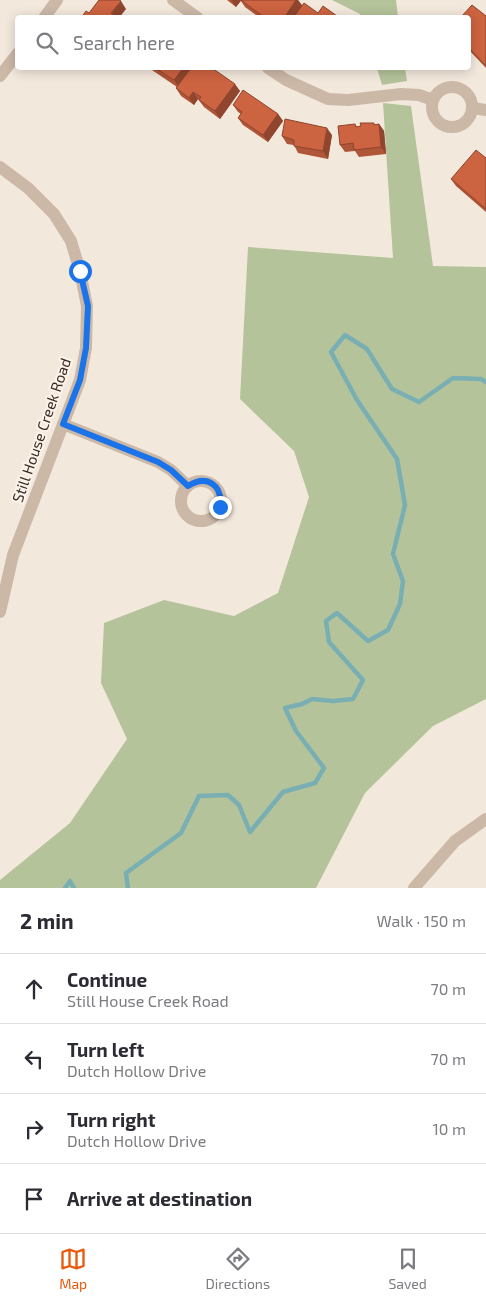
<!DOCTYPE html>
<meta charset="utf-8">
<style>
:root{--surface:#fff;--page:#f7f7f7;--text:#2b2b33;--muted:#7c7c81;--line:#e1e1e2;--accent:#ea580c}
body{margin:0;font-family:"Exo 2",sans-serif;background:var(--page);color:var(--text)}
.stop{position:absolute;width:15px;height:15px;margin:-11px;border:4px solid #1a73e8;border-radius:50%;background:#fff}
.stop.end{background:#1a73e8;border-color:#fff;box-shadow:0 1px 5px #0008}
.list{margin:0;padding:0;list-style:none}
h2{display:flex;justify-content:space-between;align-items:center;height:65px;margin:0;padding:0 20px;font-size:21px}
h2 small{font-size:16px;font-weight:400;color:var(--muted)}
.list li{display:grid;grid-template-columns:32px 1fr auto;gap:15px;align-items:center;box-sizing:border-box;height:70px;padding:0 20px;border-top:1px solid var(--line)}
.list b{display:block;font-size:19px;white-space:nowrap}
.list p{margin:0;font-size:16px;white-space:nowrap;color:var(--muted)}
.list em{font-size:16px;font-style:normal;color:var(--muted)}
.icon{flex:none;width:28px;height:28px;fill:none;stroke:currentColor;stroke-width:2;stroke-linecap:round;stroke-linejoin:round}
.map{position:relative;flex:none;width:486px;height:888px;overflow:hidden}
.search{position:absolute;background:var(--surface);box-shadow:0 2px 12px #0003;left:15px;right:15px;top:15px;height:55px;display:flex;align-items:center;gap:12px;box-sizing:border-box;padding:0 18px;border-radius:5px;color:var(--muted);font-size:19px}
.sheet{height:345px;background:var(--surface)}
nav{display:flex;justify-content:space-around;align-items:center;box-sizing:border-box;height:70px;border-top:1px solid var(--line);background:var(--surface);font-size:14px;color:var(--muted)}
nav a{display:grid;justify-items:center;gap:2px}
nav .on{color:var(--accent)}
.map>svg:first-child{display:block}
.green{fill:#b5c39b}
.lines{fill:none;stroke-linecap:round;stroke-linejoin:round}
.stream{stroke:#79afb2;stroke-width:4.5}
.minor{stroke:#ccb8a7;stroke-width:12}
.wall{fill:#af5538}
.shaded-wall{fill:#8f452e}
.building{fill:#cc6341;stroke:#8f452e}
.route{stroke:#1a73e8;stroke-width:6}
.labels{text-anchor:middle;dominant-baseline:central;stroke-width:4.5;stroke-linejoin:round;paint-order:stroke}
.street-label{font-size:15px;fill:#382d28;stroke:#fbf2e8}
</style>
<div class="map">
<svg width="486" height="888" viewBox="0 0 486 888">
<rect width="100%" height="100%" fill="#f3e8dc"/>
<g class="green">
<polygon points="332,0 396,0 398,17 361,17 360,14"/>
<polygon points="377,68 405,68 407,81 382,85"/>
<polygon points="383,103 411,106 433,266 486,267 486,699 433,726 365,793 316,888 0,888 0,880 70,823 127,739 101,683 104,623 164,600 234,616 278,593 309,497 294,451 240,399 248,247 393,258"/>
</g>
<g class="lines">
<g class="stream">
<polyline points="65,888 70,881 74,888"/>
<polyline points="128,888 126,873 181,833 199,796 228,795 239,805 250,832 283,792 315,783 324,768 296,731 285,708 302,704 312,699 333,701 353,699 363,680 329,642 326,621 337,613 368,641 388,630 400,604 403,581 393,554 405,505 397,459 357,400 331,352 345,335 367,349 392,389 419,402 453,378 481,379 486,382"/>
</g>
<g class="minor">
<polyline points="173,0 198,18"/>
<polyline points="44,18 57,0"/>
<polyline points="268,68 286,80 328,99 348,100 401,94 419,95 433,100"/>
<polyline points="0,76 18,53"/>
<circle cx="452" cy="107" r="20"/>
<polyline points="473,108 486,110"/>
<polyline points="0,167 28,188 54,214 71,241 80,271 87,306 86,348 80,380 13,555 0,612"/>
<polyline points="63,424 158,462 171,470 188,486"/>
<circle cx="201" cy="501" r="20"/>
<polyline points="414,888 455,841 486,819"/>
</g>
</g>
<g class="wall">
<polygon points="227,0 298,0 302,5 318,13 337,16 338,18 260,18 245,7 241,1 236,7"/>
<polygon points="486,16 486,68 468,49 468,18"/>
<polygon points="149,68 212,68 240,91 220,119 204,107 198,99 194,105 181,96 176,88 177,87"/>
<polygon points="233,105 278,114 283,121 268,142 243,125 238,118 241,114 238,112"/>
<polygon points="355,124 357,127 379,124 384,131 386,154 359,157 355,151 345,152 340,145"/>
<polygon points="332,135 328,159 298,153 294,145 287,144 282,136"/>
<polygon points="486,158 486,212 456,186 451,179"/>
</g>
<g class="shaded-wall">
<polygon points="231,0 241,0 236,7"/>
<polygon points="296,0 298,0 302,6 294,18 284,18"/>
<polygon points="121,1 126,9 119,18 114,18 111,13"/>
<polygon points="183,68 194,68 179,87 174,80"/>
<polygon points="235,84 240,91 220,119 215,111"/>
<polygon points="193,92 198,99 194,105 189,98"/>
<polygon points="278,114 283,121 268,142 263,135"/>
<polygon points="379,124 384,131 386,154 381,147"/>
<polygon points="327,128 332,135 328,159 323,151"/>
</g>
<g class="building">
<polygon points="99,0 119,0 121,1 111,13 118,18 81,18 86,11 89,13"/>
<polygon points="241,0 296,0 284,18 265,18"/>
<polygon points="304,3 318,13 323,6 337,16 336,18 293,18"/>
<polygon points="472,5 486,16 486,66 468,47 468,18 460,18"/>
<polygon points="155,68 183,68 174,80"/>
<polygon points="191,68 212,68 235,84 215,111 199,100 201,97 193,92 189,98 176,88"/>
<polygon points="243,90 278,114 263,135 238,118 242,112 233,105"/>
<polygon points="285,119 327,128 323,151 294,146 294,140 282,136"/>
<polygon points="360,123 374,123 374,125 379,124 381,147 354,150 353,143 340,145 338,126 355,124 356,127 361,126"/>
<polygon points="476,150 486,158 486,209 451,179"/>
</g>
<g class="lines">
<path class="route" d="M80,271l8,35 -2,42 -6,32 -17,44 95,38 13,8 17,16c19,-12 35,-1 32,21"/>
</g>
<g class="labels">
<g class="street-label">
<text transform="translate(41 430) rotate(-71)">Still House Creek Road</text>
</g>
</g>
</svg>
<div class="stop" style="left:80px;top:271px"></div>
<div class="stop end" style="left:220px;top:507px"></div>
<div class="search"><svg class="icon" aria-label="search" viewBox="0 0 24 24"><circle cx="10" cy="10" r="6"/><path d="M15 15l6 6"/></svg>Search here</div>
</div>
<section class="sheet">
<h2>2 min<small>Walk · 150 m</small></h2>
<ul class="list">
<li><svg class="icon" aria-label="ahead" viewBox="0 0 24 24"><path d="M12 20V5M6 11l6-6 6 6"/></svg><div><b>Continue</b><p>Still House Creek Road</p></div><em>70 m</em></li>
<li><svg class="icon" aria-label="left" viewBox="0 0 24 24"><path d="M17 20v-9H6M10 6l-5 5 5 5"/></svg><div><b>Turn left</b><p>Dutch Hollow Drive</p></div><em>70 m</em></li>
<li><svg class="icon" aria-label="right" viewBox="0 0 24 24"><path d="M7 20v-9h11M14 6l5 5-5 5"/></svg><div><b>Turn right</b><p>Dutch Hollow Drive</p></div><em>10 m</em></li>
<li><svg class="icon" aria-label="arrive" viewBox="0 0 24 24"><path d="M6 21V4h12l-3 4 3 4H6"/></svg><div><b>Arrive at destination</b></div></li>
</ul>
</section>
<nav>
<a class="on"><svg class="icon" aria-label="map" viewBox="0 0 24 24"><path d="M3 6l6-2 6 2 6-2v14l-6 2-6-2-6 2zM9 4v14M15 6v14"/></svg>Map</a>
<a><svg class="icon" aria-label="directions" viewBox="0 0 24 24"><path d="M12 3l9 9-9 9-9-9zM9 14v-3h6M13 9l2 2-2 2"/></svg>Directions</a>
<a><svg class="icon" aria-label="saved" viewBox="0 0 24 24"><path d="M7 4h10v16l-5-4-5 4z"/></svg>Saved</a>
</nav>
